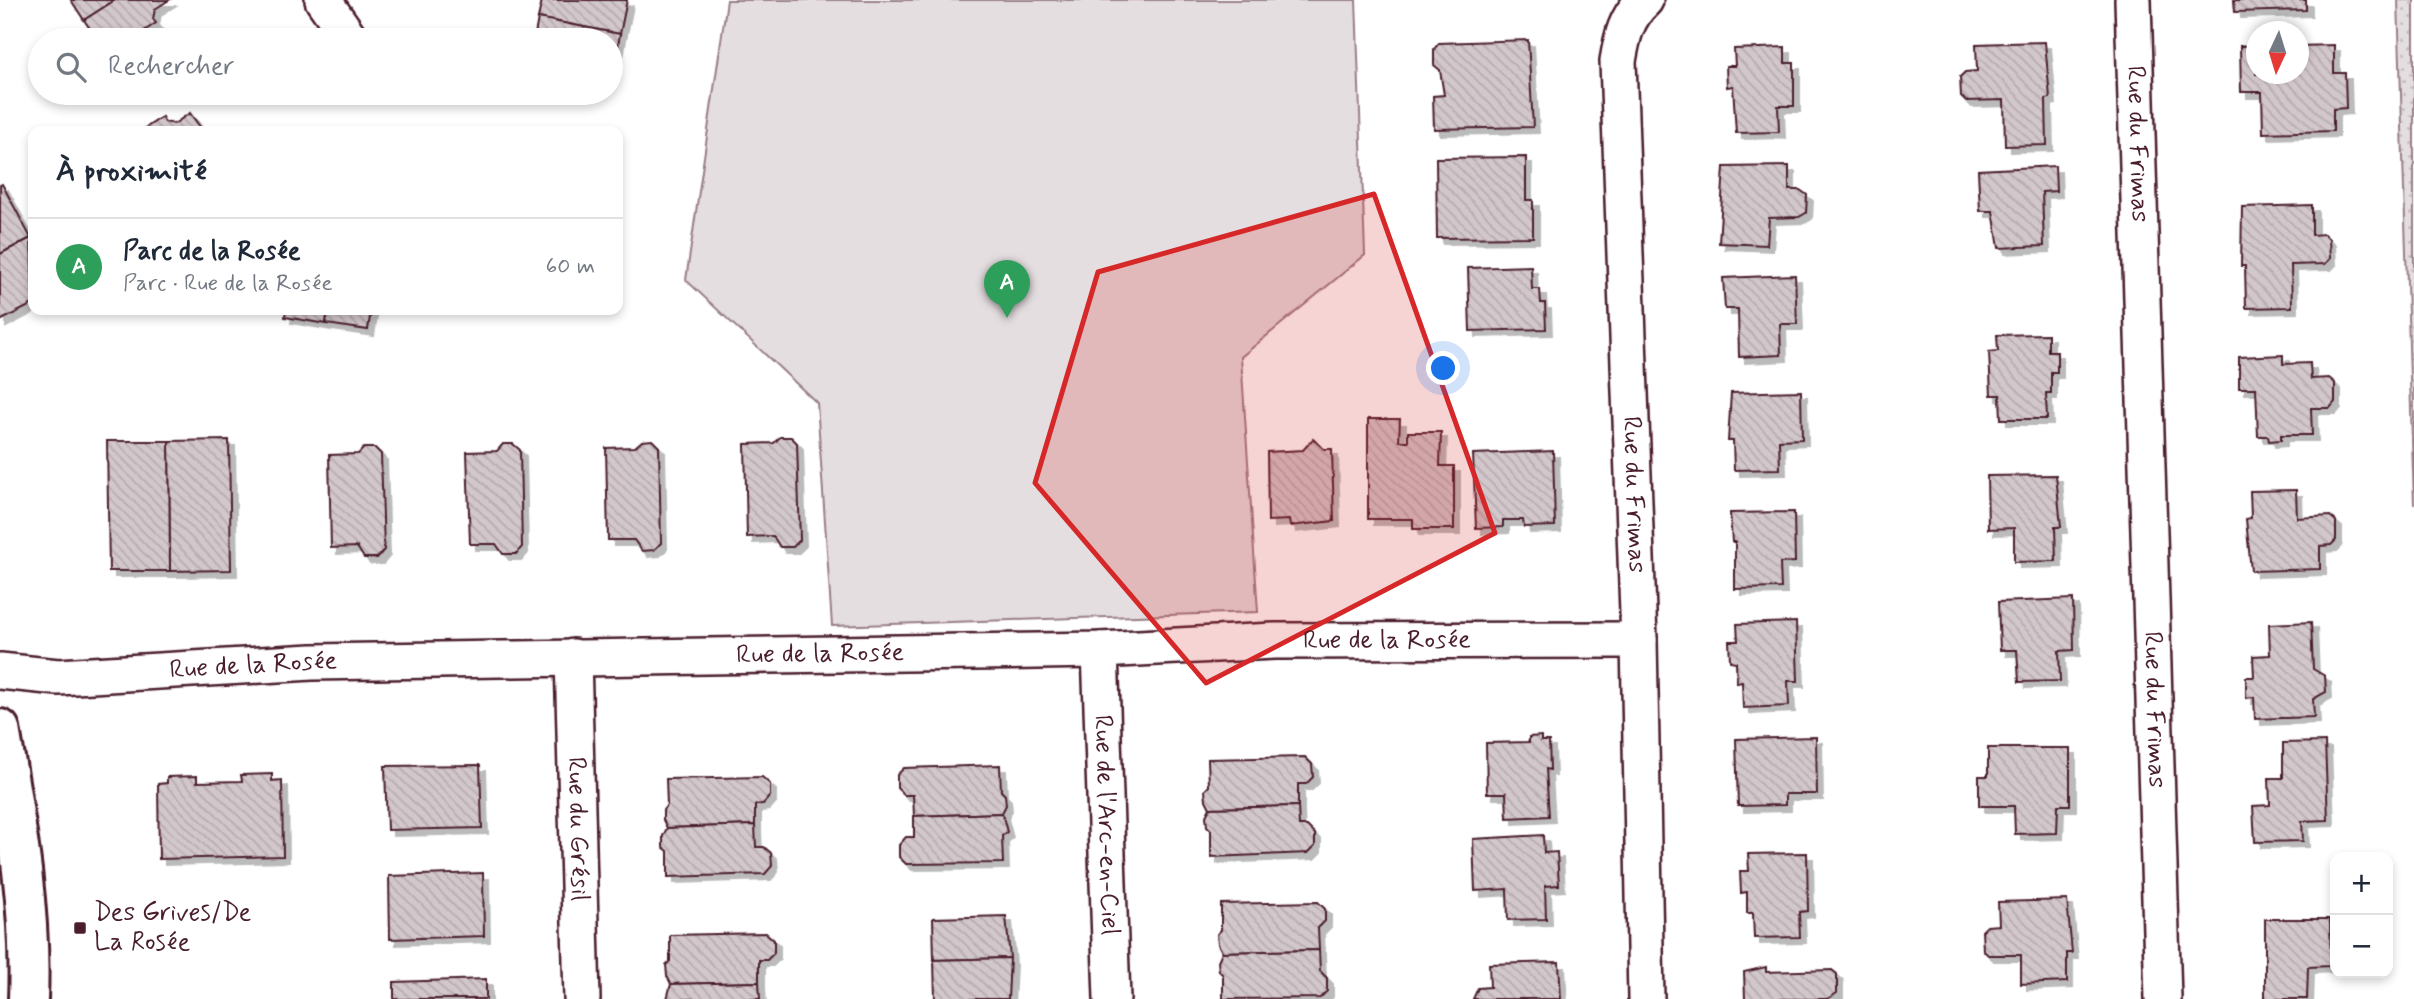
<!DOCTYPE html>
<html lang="fr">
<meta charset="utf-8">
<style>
:root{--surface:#fff;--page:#f2f2f3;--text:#1f2937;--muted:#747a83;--line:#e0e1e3;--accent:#1a73e8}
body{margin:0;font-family:Mynerve,sans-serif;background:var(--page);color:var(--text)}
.controls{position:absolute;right:21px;bottom:21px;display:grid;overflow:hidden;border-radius:14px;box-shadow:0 4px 10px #0003}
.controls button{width:63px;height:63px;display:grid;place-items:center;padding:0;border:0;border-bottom:2px solid var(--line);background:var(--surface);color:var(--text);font:35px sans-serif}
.compass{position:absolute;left:2246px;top:21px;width:63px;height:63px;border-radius:50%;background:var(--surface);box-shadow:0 4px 10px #0003;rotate:184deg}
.you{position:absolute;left:1444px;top:369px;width:24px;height:24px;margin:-18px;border:5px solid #fff;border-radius:50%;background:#1a73e8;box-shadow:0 0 0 10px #1a73e833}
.badge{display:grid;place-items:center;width:46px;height:46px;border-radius:50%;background:var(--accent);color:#fff;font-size:23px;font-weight:700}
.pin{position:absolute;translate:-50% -58px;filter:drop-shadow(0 2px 4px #0008)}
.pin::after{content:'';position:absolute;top:37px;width:24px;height:21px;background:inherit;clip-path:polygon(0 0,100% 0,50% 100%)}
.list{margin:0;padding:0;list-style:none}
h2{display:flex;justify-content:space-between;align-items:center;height:91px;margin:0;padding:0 28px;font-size:30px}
h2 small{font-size:23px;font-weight:400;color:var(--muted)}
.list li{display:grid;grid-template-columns:46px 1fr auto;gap:21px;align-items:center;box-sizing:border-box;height:98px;padding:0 28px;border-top:2px solid var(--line)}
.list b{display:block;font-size:26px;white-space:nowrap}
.list p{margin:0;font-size:23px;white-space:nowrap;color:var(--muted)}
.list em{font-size:23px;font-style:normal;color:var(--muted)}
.icon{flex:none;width:38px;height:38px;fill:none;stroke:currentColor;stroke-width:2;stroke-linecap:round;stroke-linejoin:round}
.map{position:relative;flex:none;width:2414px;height:999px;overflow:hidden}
.search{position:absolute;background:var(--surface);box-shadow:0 4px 10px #0003;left:28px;top:28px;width:595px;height:77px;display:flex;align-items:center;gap:18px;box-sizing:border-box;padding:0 24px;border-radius:38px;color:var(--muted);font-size:26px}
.panel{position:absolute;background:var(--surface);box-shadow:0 4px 10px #0003;left:28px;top:126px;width:595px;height:189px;border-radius:14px}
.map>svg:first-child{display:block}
.grass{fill:url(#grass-dots);stroke:#987e86;stroke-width:2}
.green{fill:#e5dee0;stroke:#987e86;stroke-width:2}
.building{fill:url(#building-back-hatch);stroke:#4a1f2b;stroke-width:2;filter:url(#shadow)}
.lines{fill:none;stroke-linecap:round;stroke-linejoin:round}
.street-casing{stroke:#4a1f2b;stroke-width:40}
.secondary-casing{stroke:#4a1f2b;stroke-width:44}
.street{stroke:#fff;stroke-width:35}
.secondary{stroke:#fff;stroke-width:38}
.marked{fill:#d62828;fill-opacity:0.2;stroke:#d62828;stroke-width:5;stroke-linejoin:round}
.poi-dot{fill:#4a1f2b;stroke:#fff;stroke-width:2.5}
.labels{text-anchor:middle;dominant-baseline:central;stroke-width:6;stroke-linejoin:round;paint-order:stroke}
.street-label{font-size:26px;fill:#4a1f2b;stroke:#fff}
.poi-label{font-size:26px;fill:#4a1f2b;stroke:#fff;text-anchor:start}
</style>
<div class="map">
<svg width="2414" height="999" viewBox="0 0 2414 999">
<defs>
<pattern id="grass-dots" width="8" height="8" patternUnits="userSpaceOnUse" patternTransform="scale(1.75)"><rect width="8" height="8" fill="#e5dee0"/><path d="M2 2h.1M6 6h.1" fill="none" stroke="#c6bec0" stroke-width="1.8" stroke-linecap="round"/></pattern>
<pattern id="building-back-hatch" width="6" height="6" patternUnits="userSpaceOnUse" patternTransform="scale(1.75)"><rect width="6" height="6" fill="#d2c7cb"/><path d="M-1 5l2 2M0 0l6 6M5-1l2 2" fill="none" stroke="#b6aaae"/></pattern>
<filter id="shadow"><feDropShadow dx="6" dy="6" stdDeviation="0" flood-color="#0004"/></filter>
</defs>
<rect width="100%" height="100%" fill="#fff"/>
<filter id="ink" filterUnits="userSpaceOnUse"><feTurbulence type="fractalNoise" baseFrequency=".0143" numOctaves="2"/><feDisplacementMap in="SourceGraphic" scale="14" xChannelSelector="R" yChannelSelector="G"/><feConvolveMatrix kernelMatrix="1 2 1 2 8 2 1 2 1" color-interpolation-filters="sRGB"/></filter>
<g filter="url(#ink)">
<polygon class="grass" points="2398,0 2414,0 2414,504"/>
<polygon class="green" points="727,0 1356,0 1365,255 1241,357 1258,612 832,626 817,403 686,280"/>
<g class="building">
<polygon points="71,0 115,0 84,20"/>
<polygon points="115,0 169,0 155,9 153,19 156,23 131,40 98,40 84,20"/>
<polygon points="542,0 627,0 620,34 538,18"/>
<polygon points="2234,0 2306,0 2306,10 2235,12"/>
<polygon points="538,18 620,34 613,76 611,40 534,40"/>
<polygon points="1528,40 1533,127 1434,129 1433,96 1444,95 1440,70 1434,65 1434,49 1439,43"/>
<polygon points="2045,42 2050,98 2046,99 2047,145 2005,146 2004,100 1966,101 1961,96 1960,77 1965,72 1977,71 1976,44"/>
<polygon points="2334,45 2334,73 2345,73 2346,108 2333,109 2333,131 2263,133 2262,92 2241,92 2240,46 2256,46 2256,74 2298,74 2298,46"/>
<polygon points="1785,47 1785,63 1794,63 1794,106 1778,106 1779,132 1736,133 1733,86 1727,87 1726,66 1735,66 1734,49"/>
<polygon points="190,113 203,131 141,131 162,117 165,122 174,124"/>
<polygon points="1526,157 1526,200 1533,200 1533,237 1437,238 1436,158"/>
<polygon points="1789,166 1789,190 1800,190 1807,195 1806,213 1799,217 1769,218 1767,245 1719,243 1724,167"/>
<polygon points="2055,166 2056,191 2042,192 2044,246 1999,248 1993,211 1980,211 1978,170"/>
<polygon points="2,184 31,238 0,254 0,185"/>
<polygon points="2312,205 2312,235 2324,234 2329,239 2330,259 2325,264 2291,265 2292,307 2246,308 2245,266 2241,266 2242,207"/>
<polygon points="31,238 33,304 0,321 0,254"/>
<polygon points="1531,266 1532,289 1540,289 1541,303 1545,303 1546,329 1470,331 1468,268"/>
<polygon points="1795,275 1797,324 1780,324 1781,355 1739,357 1738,309 1725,309 1723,278"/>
<polygon points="286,310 328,310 326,324 285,317"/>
<polygon points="328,310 371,310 368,330 326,324"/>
<polygon points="2048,334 2048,351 2057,351 2057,372 2051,372 2051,393 2046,393 2047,419 2001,419 2000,395 1991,395 1989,352 1998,351 1997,335"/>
<polygon points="2283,355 2283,364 2310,363 2311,379 2329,378 2335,383 2335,402 2330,408 2311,408 2312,435 2281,435 2281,440 2269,441 2268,436 2258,436 2256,388 2239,388 2239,357"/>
<polygon points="1801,391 1802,439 1779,440 1780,469 1734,470 1733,441 1728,441 1731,393"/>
<polygon points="1368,419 1400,419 1399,441 1408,441 1408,432 1441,432 1440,466 1454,466 1454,529 1413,529 1413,519 1368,519"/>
<polygon points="780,437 791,437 797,443 800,540 793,547 780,547 773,536 747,537 745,444 774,443"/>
<polygon points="1313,439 1324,449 1332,449 1334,521 1290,526 1289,520 1268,521 1267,452 1303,450"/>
<polygon points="229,440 231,570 170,571 169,441"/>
<polygon points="652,440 659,447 661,543 654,550 642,551 634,540 608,540 606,448 635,447 642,441"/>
<polygon points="107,441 169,441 170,571 109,571"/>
<polygon points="503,444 513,444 520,450 522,547 516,554 503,554 496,544 470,544 467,452 497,451"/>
<polygon points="364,448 375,448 381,454 384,550 377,558 364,558 357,547 331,548 329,455 358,454"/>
<polygon points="1553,451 1555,526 1524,527 1523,520 1503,520 1503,527 1476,528 1473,454"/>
<polygon points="2056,475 2061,527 2055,527 2056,561 2014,562 2014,528 1988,529 1987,476"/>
<polygon points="2296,490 2297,518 2330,516 2336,521 2336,540 2331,545 2320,546 2320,569 2251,571 2246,519 2251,518 2250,491"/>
<polygon points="1794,512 1795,562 1780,563 1781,588 1735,589 1735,542 1732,542 1730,513"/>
<polygon points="2073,599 2074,650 2059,651 2060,681 2019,682 2017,650 2000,650 1998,602"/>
<polygon points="1796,622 1798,681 1788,681 1789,706 1743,708 1742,682 1737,683 1736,662 1730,661 1729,641 1738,641 1737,624"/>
<polygon points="2311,622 2313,669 2325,676 2326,692 2313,699 2314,717 2255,719 2254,697 2246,698 2246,677 2254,677 2253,656 2270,655 2269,624"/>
<polygon points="1541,736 1541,741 1549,741 1550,770 1546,769 1549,816 1507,818 1506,793 1487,793 1486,743 1529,742 1529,737"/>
<polygon points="1816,737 1817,794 1785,794 1785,805 1738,806 1736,739"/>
<polygon points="2325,742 2328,820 2302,821 2303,841 2255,842 2253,806 2270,805 2269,778 2283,778 2283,743"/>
<polygon points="1988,748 2070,748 2070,805 2058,805 2057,833 2015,834 2014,806 1979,806 1979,776 1988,776"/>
<polygon points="1305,757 1312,764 1313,777 1306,784 1298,784 1298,806 1210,808 1206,800 1205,790 1209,786 1208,759"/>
<polygon points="480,765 482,828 387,830 385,766"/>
<polygon points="1000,765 1001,791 1005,795 1006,805 1002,813 914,816 913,795 904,795 897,788 897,775 904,768"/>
<polygon points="272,774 272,781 282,780 283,856 159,859 158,784 167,783 167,777 197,776 197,782 242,781 241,775"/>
<polygon points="762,777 770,784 770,796 763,804 755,805 755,825 667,828 663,820 663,810 667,805 666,779"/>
<polygon points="1298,806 1299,826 1307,826 1315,834 1315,846 1308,853 1211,857 1211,830 1207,826 1206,816 1210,808"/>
<polygon points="1002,813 1007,832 1002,836 1003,863 906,864 899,857 899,845 906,837 914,837 914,816"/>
<polygon points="755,825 756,847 764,847 771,853 772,866 765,874 668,877 668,851 663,847 663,836 667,828"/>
<polygon points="1543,835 1544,853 1557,852 1559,885 1545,886 1546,919 1508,920 1507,889 1475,891 1473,839"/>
<polygon points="1807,853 1808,911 1799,912 1800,937 1754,938 1753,913 1747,913 1747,892 1741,893 1740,871 1749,871 1748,854"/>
<polygon points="483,873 484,936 390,939 389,876"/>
<polygon points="2067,900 2072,953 2067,953 2067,982 2021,984 2021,955 1988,955 1983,950 1982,931 1987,926 1999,925 1998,902"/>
<polygon points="1318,902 1325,909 1325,921 1318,928 1319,950 1222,952 1218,944 1217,934 1221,930 1221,904"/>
<polygon points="1006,916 1010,958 934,960 933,918"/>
<polygon points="2265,919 2330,919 2331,966 2308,967 2307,999 2265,999"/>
<polygon points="766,933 774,940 774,953 767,960 759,960 759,982 671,984 667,976 666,965 670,961 670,935"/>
<polygon points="1319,950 1320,971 1327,978 1327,991 1320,998 1223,999 1223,975 1219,971 1218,961 1222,952"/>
<polygon points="1010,958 1008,999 935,999 934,960"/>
<polygon points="1559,962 1561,999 1473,999 1478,988 1490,987 1489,964"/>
<polygon points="1766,967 1766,972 1832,970 1837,974 1837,993 1827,999 1745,999 1744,972"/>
<polygon points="486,979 486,999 394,999 394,982"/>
<polygon points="759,982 760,999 667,999 671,984"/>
</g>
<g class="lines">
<defs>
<g id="street">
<polyline points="323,0 351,40"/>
<path id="s1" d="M1645,0c-19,17 -23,37 -27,61l21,579 7,359"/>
<path id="s2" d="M2133,0l30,999"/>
<path id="s3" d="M1100,650l12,349"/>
<path id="s4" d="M573,657l9,342"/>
<path id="s5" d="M0,671l58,6 254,-15 788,-12 174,-9 365,-1"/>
</g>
<path id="secondary" d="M0,729c15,88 32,180 28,270"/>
</defs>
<use href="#street" class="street-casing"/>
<use href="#secondary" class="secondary-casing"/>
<use href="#street" class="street"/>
<use href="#secondary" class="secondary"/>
</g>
</g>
<path class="marked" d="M1374,194l121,339 -289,150 -171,-200 63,-211z"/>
<rect class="poi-dot" x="73" y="921" width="14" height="14" rx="3.5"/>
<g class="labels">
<g class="street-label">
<text stroke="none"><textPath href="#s2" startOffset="144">Rue du Frimas</textPath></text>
<text stroke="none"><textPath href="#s1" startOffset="502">Rue du Frimas</textPath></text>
<text stroke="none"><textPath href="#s5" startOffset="1388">Rue de la Rosée</textPath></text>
<text stroke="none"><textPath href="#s5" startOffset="821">Rue de la Rosée</textPath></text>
<text stroke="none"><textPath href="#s5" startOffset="254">Rue de la Rosée</textPath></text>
<text stroke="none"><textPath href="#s2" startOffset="710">Rue du Frimas</textPath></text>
<text stroke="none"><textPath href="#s3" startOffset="175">Rue de l'Arc-en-Ciel</textPath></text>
<text stroke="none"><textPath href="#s4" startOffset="172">Rue du Grésil</textPath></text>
</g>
<g class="poi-label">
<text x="94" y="913">Des Grives/De<tspan x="94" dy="30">La Rosée</tspan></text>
</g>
</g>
</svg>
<div class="controls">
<button>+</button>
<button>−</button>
</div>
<svg class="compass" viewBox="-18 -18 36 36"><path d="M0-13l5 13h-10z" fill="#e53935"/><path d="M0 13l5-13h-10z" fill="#747a83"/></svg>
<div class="you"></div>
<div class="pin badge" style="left:1007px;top:318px;background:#2e9e5b">A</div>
<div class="search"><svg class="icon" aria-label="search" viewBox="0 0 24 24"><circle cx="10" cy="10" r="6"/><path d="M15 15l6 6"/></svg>Rechercher</div>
<section class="panel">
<h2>À proximité<small></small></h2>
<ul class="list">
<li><span class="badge" style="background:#2e9e5b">A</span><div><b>Parc de la Rosée</b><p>Parc · Rue de la Rosée</p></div><em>60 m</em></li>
</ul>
</section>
</div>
